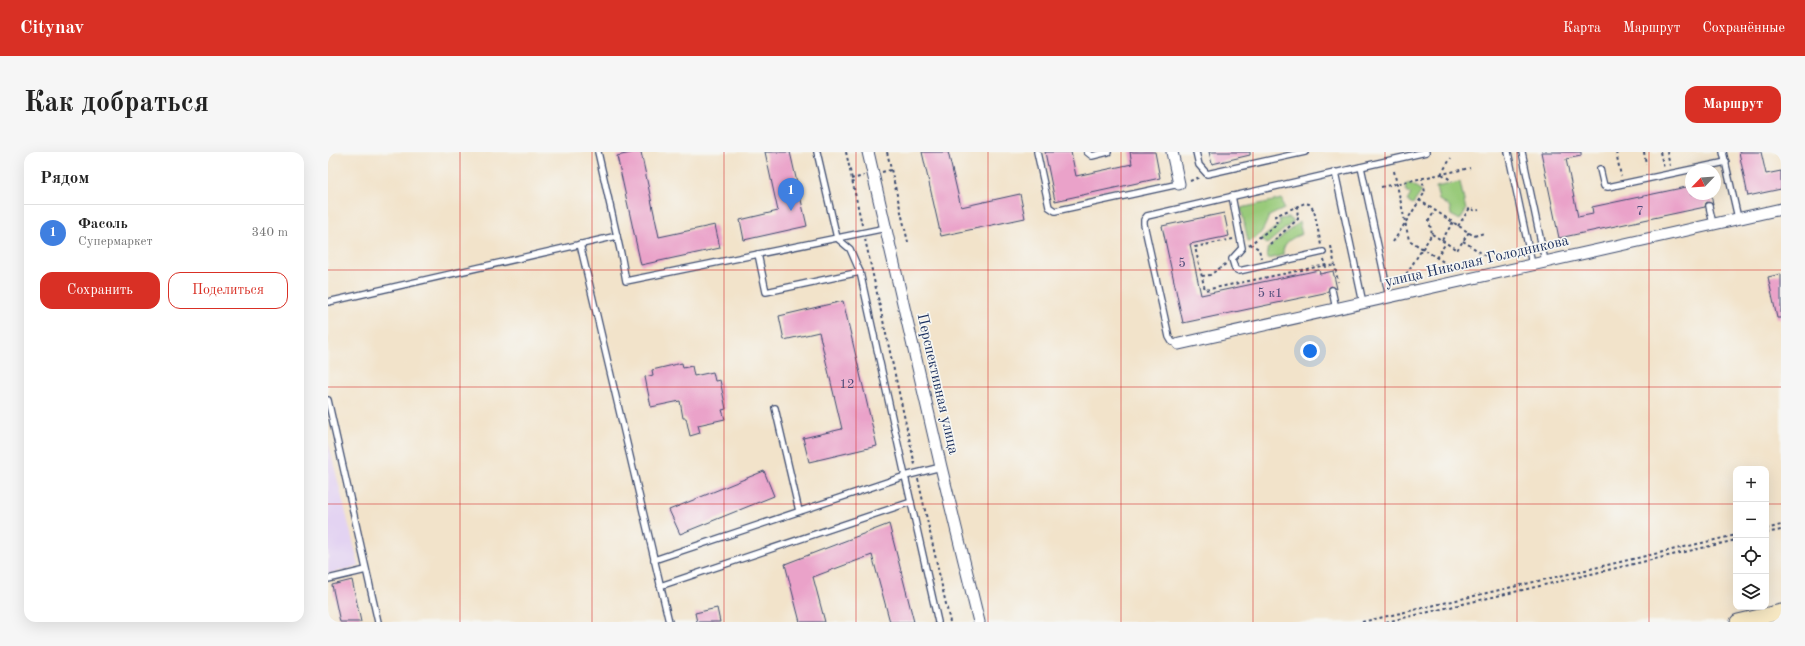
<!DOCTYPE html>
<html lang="ru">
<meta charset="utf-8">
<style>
:root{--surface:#fff;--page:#f6f6f6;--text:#222;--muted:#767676;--line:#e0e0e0;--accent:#d93025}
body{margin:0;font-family:"Old Standard TT",serif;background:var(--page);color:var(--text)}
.controls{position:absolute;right:12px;bottom:12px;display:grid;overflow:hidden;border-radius:8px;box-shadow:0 4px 16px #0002}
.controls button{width:36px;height:36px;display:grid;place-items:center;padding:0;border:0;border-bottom:1px solid var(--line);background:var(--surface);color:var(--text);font:20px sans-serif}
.compass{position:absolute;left:1357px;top:12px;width:36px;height:36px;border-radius:50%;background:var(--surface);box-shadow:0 4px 16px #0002;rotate:245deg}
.you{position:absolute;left:982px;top:199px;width:14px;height:14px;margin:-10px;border:3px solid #fff;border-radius:50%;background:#1a73e8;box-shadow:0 0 0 6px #1a73e833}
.badge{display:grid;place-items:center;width:26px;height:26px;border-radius:50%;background:var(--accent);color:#fff;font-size:13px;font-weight:700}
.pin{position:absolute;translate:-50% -33px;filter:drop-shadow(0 1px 2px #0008)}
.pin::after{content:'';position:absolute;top:21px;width:14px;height:12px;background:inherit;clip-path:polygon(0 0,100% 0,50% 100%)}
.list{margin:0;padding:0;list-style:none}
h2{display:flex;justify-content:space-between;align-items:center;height:52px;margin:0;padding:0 16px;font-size:17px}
h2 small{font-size:13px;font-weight:400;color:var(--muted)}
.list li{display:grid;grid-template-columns:26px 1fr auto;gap:12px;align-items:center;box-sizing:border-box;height:56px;padding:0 16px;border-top:1px solid var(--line)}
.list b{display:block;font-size:15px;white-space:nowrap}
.list p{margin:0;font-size:13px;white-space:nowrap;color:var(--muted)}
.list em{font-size:13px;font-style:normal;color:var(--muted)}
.actions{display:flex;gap:8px;padding:12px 16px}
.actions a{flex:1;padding:9px 0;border:1px solid var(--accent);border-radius:12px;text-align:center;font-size:14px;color:var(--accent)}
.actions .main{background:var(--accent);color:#fff}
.icon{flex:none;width:22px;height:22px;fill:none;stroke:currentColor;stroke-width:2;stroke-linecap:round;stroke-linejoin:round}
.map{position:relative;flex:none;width:1453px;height:470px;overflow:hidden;border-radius:12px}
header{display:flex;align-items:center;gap:24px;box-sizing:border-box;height:56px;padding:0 20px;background:var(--accent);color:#fff}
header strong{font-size:19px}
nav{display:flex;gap:22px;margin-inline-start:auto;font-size:14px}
.intro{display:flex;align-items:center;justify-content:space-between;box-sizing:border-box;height:96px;padding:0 24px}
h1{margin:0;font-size:28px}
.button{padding:10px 18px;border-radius:12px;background:var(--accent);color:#fff;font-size:14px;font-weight:700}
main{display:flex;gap:24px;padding:0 24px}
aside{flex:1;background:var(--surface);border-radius:12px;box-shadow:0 4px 16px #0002}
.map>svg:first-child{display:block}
.built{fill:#e3d3f2}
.green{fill:#99ca7a;stroke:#5a7c6c}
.building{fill:#eaa2c9}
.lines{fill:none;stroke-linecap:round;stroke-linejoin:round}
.service-casing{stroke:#3b4a6e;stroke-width:8}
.minor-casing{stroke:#3b4a6e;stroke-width:13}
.secondary-casing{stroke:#3b4a6e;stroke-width:17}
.path{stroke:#3b4a6e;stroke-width:2;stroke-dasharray:3 3;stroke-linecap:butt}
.service{stroke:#fff;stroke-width:5.5}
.minor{stroke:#fff;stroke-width:11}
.secondary{stroke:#f7e8c3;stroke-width:15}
.grid{fill:none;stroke:#d62828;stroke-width:1;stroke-opacity:0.55}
.labels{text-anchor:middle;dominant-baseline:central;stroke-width:3.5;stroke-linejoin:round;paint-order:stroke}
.number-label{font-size:13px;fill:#4f4c79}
.street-label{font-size:15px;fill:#1b2f5e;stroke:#f6f6f2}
</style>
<header>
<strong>Citynav</strong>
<nav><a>Карта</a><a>Маршрут</a><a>Сохранённые</a></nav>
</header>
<div class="intro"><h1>Как добраться</h1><a class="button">Маршрут</a></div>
<main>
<aside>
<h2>Рядом<small></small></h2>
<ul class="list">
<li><span class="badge" style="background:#3f7fe0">1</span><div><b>Фасоль</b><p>Супермаркет</p></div><em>340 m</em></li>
</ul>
<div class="actions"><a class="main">Сохранить</a><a>Поделиться</a></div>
</aside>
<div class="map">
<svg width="1453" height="470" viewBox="0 0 1453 470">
<rect width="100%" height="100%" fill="#f6f6f2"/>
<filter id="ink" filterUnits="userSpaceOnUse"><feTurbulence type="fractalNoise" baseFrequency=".025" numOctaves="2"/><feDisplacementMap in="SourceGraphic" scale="8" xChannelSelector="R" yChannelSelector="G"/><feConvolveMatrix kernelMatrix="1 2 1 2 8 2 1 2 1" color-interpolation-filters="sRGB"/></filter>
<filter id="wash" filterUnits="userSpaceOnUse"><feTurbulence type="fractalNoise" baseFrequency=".012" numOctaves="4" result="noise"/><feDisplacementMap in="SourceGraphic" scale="16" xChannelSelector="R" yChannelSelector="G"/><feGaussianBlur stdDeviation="0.9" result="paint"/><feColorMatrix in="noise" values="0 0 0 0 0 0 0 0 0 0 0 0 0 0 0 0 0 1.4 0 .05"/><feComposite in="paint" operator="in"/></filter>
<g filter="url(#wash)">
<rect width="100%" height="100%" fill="#f2e3ca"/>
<polygon class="built" points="0,289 31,414 0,422"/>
<g class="green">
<polygon points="1132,30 1138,58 1132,68 1123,63 1122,55 1111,48 1108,35"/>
<polygon points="1082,31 1094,39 1085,52 1079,49 1083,42 1078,39 1077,33"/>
<path d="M954,47l2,10 -15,7c-5,12 -8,22 -21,25l-7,-33z"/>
<polygon points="960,66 966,69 939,92 933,87 952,72 951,67"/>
<path d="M971,70l3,12c-11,4 -20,9 -19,21l-15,4 -1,-10z"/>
</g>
<g id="blocks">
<g class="building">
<polygon points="307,0 313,0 331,85 387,73 392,96 313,113 289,4"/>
<polygon points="437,0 462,0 479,74 416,88 412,68 450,59"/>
<polygon points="594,0 620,0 633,55 692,42 697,66 613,84"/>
<polygon points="717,0 743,0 748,24 804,12 802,0 827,0 832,26 727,49"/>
<polygon points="881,0 922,0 922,3 884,12"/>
<polygon points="1213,0 1253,0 1253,4 1238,7 1250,65 1265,62 1264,55 1363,34 1363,42 1383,42 1385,53 1380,50 1378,51 1377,55 1231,86"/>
<polygon points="1411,0 1433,0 1438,22 1453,19 1453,37 1420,44"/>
<polygon points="896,61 901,84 862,92 873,143 991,118 992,122 1005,119 1009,137 1003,134 1000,139 996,141 855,171 834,74"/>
<polygon points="1453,122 1453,166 1449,166 1440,125"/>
<polygon points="515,149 549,294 481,310 475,286 514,277 491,180 456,188 451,164"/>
<polygon points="354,211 355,216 364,214 366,224 385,220 387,229 392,228 398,257 394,258 397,267 370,273 372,281 362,284 358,266 355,266 352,249 323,255 317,225 325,223 324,218"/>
<polygon points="436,319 446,344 352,382 341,358"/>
<polygon points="561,372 586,470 562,470 544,403 485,425 497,470 472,470 457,412"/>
<polygon points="24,428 33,470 12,470 4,433"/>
<polygon points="389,456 392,470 369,470 367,461"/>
</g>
</g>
</g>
<g filter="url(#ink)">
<use href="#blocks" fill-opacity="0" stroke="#3b4a6e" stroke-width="1"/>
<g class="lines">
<defs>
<g id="service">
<polyline points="270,0 293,102 298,129 558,76"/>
<polyline points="489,0 509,86 522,97 532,120 577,324 613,315"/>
<polyline points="709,0 721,55 727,59 851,32"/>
<polyline points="759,0 764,4 780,0"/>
<polyline points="868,0 871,13 879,22 977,0"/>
<polyline points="1180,0 1204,112"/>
<polyline points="1194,0 1217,109"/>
<polyline points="1395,0 1410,66"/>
<polyline points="1033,15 1061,145"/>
<polyline points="1272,17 1276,34 1280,35 1398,10"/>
<polyline points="1007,20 1035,151"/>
<polyline points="904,44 914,96 904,107 907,117 911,119 995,100"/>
<polyline points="1381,54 1385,72"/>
<polyline points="252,92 341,470"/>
<polyline points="430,102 438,140 532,120"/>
<polyline points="1004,138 1008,157"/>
<polyline points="0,150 289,84"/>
<polyline points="851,192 844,190 841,185 816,72 816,68 819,64 1098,0"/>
<polyline points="0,248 50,470"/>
<polyline points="447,256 471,359"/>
<polyline points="326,408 577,324 610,470"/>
<polyline points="0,427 38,418"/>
<polyline points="332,434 583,350"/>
</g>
<g id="minor">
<polyline points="540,0 613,315 651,470"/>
<polyline points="844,0 851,32"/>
<polyline points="851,192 1453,57"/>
</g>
<polyline id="secondary" points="1410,470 1453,460"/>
</defs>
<use href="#service" class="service-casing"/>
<use href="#minor" class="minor-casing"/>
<use href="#secondary" class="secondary-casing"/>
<g class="path">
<polyline points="518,0 534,73"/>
<polyline points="559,0 580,90"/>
<polyline points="1288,0 1293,24"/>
<polyline points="1316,0 1318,12"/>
<polyline points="1332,0 1336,16"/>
<polyline points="1339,0 1342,14"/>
<polyline points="1066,19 1081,88 1125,116"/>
<polyline points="554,20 563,18"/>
<polyline points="1113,22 1123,6"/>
<polyline points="1114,22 1124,29"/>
<polyline points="523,27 536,24"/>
<polyline points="862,29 872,25"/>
<polyline points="1053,35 1142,16"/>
<polyline points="1091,48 1146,84 1156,81"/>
<polyline points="1130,74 1142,56 1147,59 1151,58"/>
<polyline points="1104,82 1129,98 1141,80"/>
<polyline points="537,87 587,313"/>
<polyline points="905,87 867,95 877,138 998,113"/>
<polyline points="1114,88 1125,70"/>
<polyline points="1135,89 1161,106"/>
<polyline points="1065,90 1097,40 1094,27"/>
<polyline points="922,92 931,97 933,106"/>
<polyline points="942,92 970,67 969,54"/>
<polyline points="921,93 949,72 947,64 977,51 981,52 986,58 993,93"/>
<polyline points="1003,94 1010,130"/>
<polyline points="1108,106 1118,91"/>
<polyline points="996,107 998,115 1007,113"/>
<polyline points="874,124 882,123 899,111"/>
<polyline points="1075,127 1104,82 1101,68 1107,59"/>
<polyline points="590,327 622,470"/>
<polyline points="1438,377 1453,373"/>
<polyline points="1438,381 1453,378"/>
<polyline points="1034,470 1408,383"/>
<polyline points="1058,470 1408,388"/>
</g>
<use href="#service" class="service"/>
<use href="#minor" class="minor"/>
<use href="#secondary" class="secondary"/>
</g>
</g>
<path class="grid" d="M132,0v470M264,0v470M396,0v470M528,0v470M660,0v470M793,0v470M925,0v470M1057,0v470M1189,0v470M1321,0v470M0,118h1453M0,235h1453M0,352h1408M1438,352h15"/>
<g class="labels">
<g class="number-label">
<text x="1312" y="59">7</text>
<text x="854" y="111">5</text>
<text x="942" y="141">5 к1</text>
<text x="519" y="232">12</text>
</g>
<g class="street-label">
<text transform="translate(1149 110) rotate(-13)">улица Николая Голодникова</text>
<text transform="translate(609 232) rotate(77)">Перспективная улица</text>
</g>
</g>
</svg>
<div class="controls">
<button>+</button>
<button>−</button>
<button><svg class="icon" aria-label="locate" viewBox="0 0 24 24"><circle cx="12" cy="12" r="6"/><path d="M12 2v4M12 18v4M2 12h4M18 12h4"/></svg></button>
<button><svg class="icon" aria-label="layers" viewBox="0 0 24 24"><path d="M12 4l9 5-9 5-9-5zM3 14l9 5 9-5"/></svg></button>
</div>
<svg class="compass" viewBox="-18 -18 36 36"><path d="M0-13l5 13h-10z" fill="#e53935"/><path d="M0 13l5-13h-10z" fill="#767676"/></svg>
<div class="you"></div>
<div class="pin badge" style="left:463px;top:59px;background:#3f7fe0">1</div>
</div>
</main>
